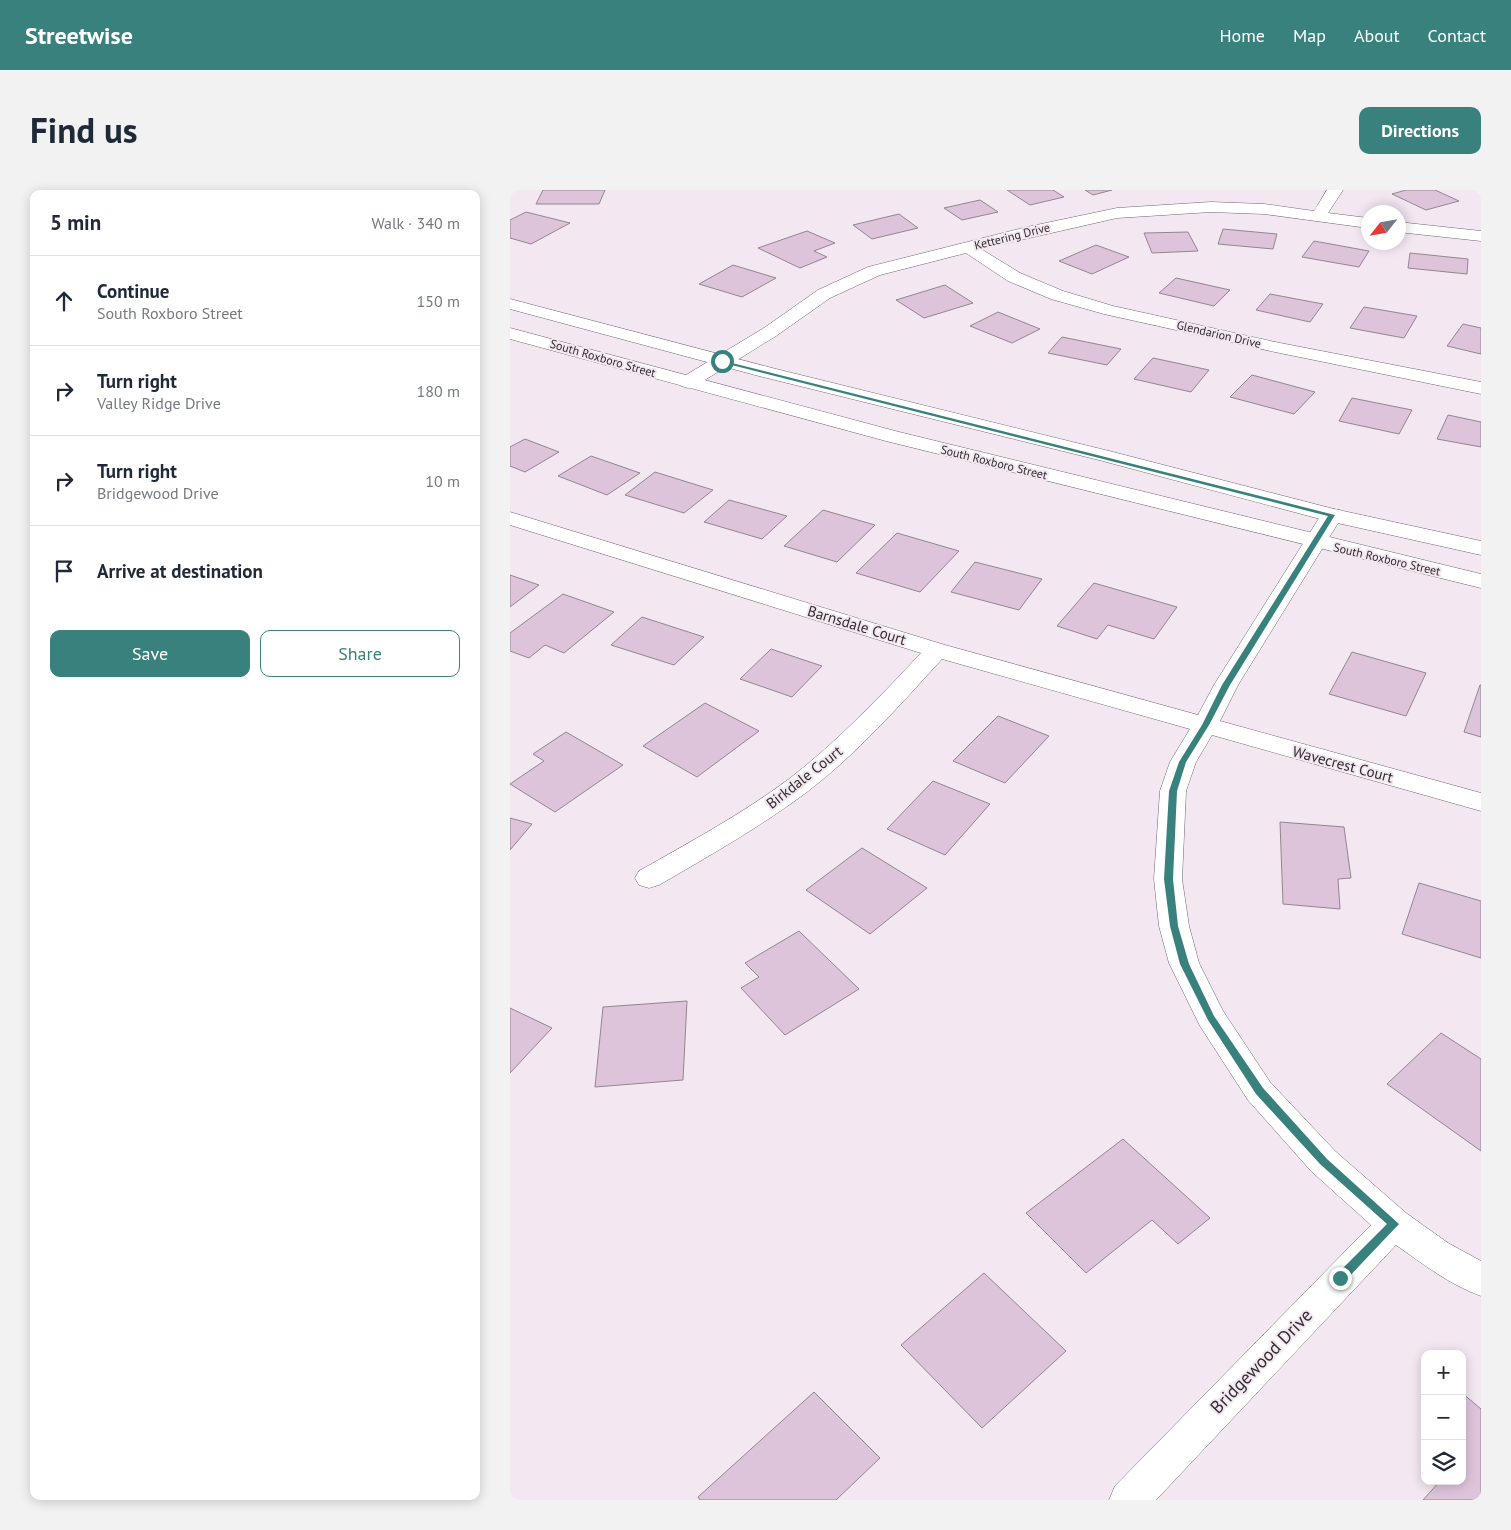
<!DOCTYPE html>
<meta charset="utf-8">
<style>
:root{--surface:#fff;--page:#f2f2f3;--text:#1f2937;--muted:#747a83;--line:#e0e1e3;--accent:#38817d}
body{margin:0;font-family:"PT Sans",sans-serif;background:var(--page);color:var(--text)}
.controls{position:absolute;right:15px;bottom:15px;display:grid;overflow:hidden;border-radius:10px;box-shadow:0 2px 12px #0003}
.controls button{width:45px;height:45px;display:grid;place-items:center;padding:0;border:0;border-bottom:1px solid var(--line);background:var(--surface);color:var(--text);font:25px sans-serif}
.compass{position:absolute;left:851px;top:15px;width:45px;height:45px;border-radius:50%;background:var(--surface);box-shadow:0 2px 12px #0003;rotate:239deg}
.stop{position:absolute;width:15px;height:15px;margin:-11px;border:4px solid #38817d;border-radius:50%;background:#fff}
.stop.end{background:#38817d;border-color:#fff;box-shadow:0 1px 5px #0008}
.list{margin:0;padding:0;list-style:none}
h2{display:flex;justify-content:space-between;align-items:center;height:65px;margin:0;padding:0 20px;font-size:21px}
h2 small{font-size:16px;font-weight:400;color:var(--muted)}
.list li{display:grid;grid-template-columns:32px 1fr auto;gap:15px;align-items:center;box-sizing:border-box;height:90px;padding:0 20px;border-top:1px solid var(--line)}
.list b{display:block;font-size:19px;white-space:nowrap}
.list p{margin:0;font-size:16px;white-space:nowrap;color:var(--muted)}
.list em{font-size:16px;font-style:normal;color:var(--muted)}
.actions{display:flex;gap:10px;padding:15px 20px}
.actions a{flex:1;padding:11px 0;border:1px solid var(--accent);border-radius:10px;text-align:center;font-size:18px;color:var(--accent)}
.actions .main{background:var(--accent);color:#fff}
.icon{flex:none;width:28px;height:28px;fill:none;stroke:currentColor;stroke-width:2;stroke-linecap:round;stroke-linejoin:round}
.map{position:relative;flex:none;width:971px;height:1310px;overflow:hidden;border-radius:10px}
header{display:flex;align-items:center;gap:30px;box-sizing:border-box;height:70px;padding:0 25px;background:var(--accent);color:#fff}
header strong{font-size:24px}
nav{display:flex;gap:28px;margin-inline-start:auto;font-size:18px}
.intro{display:flex;align-items:center;justify-content:space-between;box-sizing:border-box;height:120px;padding:0 30px}
h1{margin:0;font-size:35px}
.button{padding:12px 22px;border-radius:10px;background:var(--accent);color:#fff;font-size:18px;font-weight:700}
main{display:flex;gap:30px;padding:0 30px}
aside{flex:1;background:var(--surface);border-radius:10px;box-shadow:0 2px 12px #0003}
.map>svg:first-child{display:block}
.building{fill:#dec4db;stroke:#918690}
.lines{fill:none;stroke-linecap:round;stroke-linejoin:round}
.minor-casing{stroke:#70666f;stroke-width:1}
.tertiary-casing{stroke:#70666f;stroke-width:1}
.minor{fill:#fff;fill-rule:evenodd}
.tertiary{fill:#fff;fill-rule:evenodd}
.route{fill:#38817d}
.labels{text-anchor:middle;dominant-baseline:central;stroke-width:4;stroke-linejoin:round;paint-order:stroke}
.far-street-label{font-size:12px;fill:#312c30;stroke:#f3e7f2}
.street-label{font-size:15px;fill:#312c30;stroke:#f3e7f2}
.near-street-label{font-size:18px;fill:#312c30;stroke:#f3e7f2}
</style>
<header>
<strong>Streetwise</strong>
<nav><a>Home</a><a>Map</a><a>About</a><a>Contact</a></nav>
</header>
<div class="intro"><h1>Find us</h1><a class="button">Directions</a></div>
<main>
<aside>
<h2>5 min<small>Walk · 340 m</small></h2>
<ul class="list">
<li><svg class="icon" aria-label="ahead" viewBox="0 0 24 24"><path d="M12 20V5M6 11l6-6 6 6"/></svg><div><b>Continue</b><p>South Roxboro Street</p></div><em>150 m</em></li>
<li><svg class="icon" aria-label="right" viewBox="0 0 24 24"><path d="M7 20v-9h11M14 6l5 5-5 5"/></svg><div><b>Turn right</b><p>Valley Ridge Drive</p></div><em>180 m</em></li>
<li><svg class="icon" aria-label="right" viewBox="0 0 24 24"><path d="M7 20v-9h11M14 6l5 5-5 5"/></svg><div><b>Turn right</b><p>Bridgewood Drive</p></div><em>10 m</em></li>
<li><svg class="icon" aria-label="arrive" viewBox="0 0 24 24"><path d="M6 21V4h12l-3 4 3 4H6"/></svg><div><b>Arrive at destination</b></div></li>
</ul>
<div class="actions"><a class="main">Save</a><a>Share</a></div>
</aside>
<div class="map">
<svg width="971" height="1310" viewBox="0 0 971 1310">
<rect width="100%" height="100%" fill="#f3e7f2"/>
<g class="building">
<polygon points="33,0 95,0 89,14 26,14"/>
<polygon points="497,0 543,0 554,7 520,15"/>
<polygon points="575,0 602,0 583,5"/>
<polygon points="896,0 925,0 949,11 916,20 882,4"/>
<polygon points="470,10 488,22 452,30 434,18"/>
<polygon points="16,22 60,33 21,54 0,48 0,30"/>
<polygon points="389,24 408,38 362,49 343,35"/>
<polygon points="713,39 767,44 763,59 708,54"/>
<polygon points="297,41 325,53 304,61 317,67 290,78 248,58"/>
<polygon points="678,42 688,61 642,63 634,43"/>
<polygon points="804,51 859,61 849,77 792,67"/>
<polygon points="586,55 619,67 582,84 549,71"/>
<polygon points="900,63 958,69 957,84 898,78"/>
<polygon points="223,75 266,88 232,107 189,94"/>
<polygon points="666,88 720,100 704,116 649,103"/>
<polygon points="435,95 463,113 414,128 386,110"/>
<polygon points="760,104 813,114 800,132 746,120"/>
<polygon points="854,117 907,126 894,148 840,138"/>
<polygon points="488,122 530,139 502,153 460,136"/>
<polygon points="953,134 971,138 971,164 937,156"/>
<polygon points="552,147 611,159 597,175 538,163"/>
<polygon points="643,168 699,180 681,202 624,189"/>
<polygon points="742,185 805,202 784,224 720,207"/>
<polygon points="842,208 902,220 889,244 829,231"/>
<polygon points="938,225 971,232 971,257 927,249"/>
<polygon points="15,249 49,262 15,282 0,276 0,257"/>
<polygon points="81,266 130,283 97,305 48,286"/>
<polygon points="145,282 203,300 174,323 115,305"/>
<polygon points="219,310 277,326 252,349 194,332"/>
<polygon points="313,320 365,335 327,372 274,356"/>
<polygon points="387,343 449,361 410,402 346,383"/>
<polygon points="465,372 532,389 509,420 441,402"/>
<polygon points="0,385 29,395 0,417"/>
<polygon points="584,393 667,417 644,449 598,435 587,449 547,436"/>
<polygon points="53,404 104,422 54,463 35,455 19,468 0,461 0,443"/>
<polygon points="132,427 194,447 164,475 101,455"/>
<polygon points="261,459 312,476 282,507 230,489"/>
<polygon points="842,462 916,483 896,526 819,504"/>
<polygon points="970,495 971,495 971,547 954,542"/>
<polygon points="195,513 249,541 187,587 133,556"/>
<polygon points="488,526 539,546 495,593 443,571"/>
<polygon points="56,542 113,575 45,622 0,594 34,571 23,564"/>
<polygon points="423,591 480,614 435,665 377,639"/>
<polygon points="0,628 22,634 0,660"/>
<polygon points="770,632 834,637 841,688 828,689 830,719 773,714"/>
<polygon points="352,658 417,698 360,744 296,700"/>
<polygon points="909,693 971,711 971,768 892,744"/>
<polygon points="289,741 349,799 275,845 231,798 249,787 235,773"/>
<polygon points="177,811 173,890 85,897 93,817"/>
<polygon points="0,818 42,838 0,883"/>
<polygon points="931,843 971,869 971,961 877,894"/>
<polygon points="613,949 700,1028 668,1054 642,1030 576,1083 516,1023"/>
<polygon points="474,1083 556,1161 472,1238 391,1155"/>
<polygon points="304,1202 370,1268 326,1310 190,1310 188,1307"/>
<polygon points="952,1203 971,1219 971,1310 913,1310 930,1291 952,1291"/>
</g>
<g class="lines">
<defs>
<g id="minor">
<polygon points="817,0 833,0 818,23 858,28 858,38 754,24 701,22 607,28 471,59 510,83 553,101 603,116 765,152 971,192 971,204 765,162 594,124 541,109 498,91 456,63 370,85 320,108 266,146 185,196 178,198 171,196 169,192 171,188 254,138 308,100 358,77 517,37 607,18 701,12 754,14 804,21"/>
<polygon points="888,32 971,41 971,51 888,42"/>
<path d="M822,319l8,1 3,5 -105,170 -18,36 261,72v18l-269,-76 -16,27 -10,29 -4,88 7,47 10,37 24,48 47,71 65,69 71,62 42,30 33,18v35c-31,-11 -58,-32 -85,-51l-240,255h-47l6,-14 256,-261 -60,-54 -63,-71 -48,-74 -31,-63 -10,-37 -5,-47 6,-88 10,-29 20,-33 -248,-70c-42,46 -85,95 -135,133 -47,35 -98,64 -148,93l-10,3 -10,-3 -4,-7 4,-7c51,-29 103,-57 150,-92 48,-37 91,-82 132,-126l-411,-128v-13l435,133 253,70 16,-30 107,-170 3,-5z"/>
</g>
<g id="tertiary">
<polygon points="0,109 262,178 603,262 824,319 971,351 971,365 814,330 589,270 249,186 0,119"/>
<polygon points="0,138 389,242 971,384 971,398 376,251 0,149"/>
</g>
</defs>
<use href="#minor" class="minor-casing"/>
<use href="#tertiary" class="tertiary-casing"/>
<use href="#minor" class="minor"/>
<use href="#tertiary" class="tertiary"/>
</g>
<polygon class="route" points="210,170 825,325 720,495 699,535 676,572 667,601 663,689 668,736 679,774 704,826 753,898 817,969 889,1034 834,1092 826,1092 825,1088 826,1085 877,1034 810,974 746,904 698,830 670,774 660,736 654,689 659,601 669,572 692,535 712,495 818,326 210,172"/>
<g class="labels">
<g class="far-street-label">
<text transform="translate(502 46) rotate(-14)">Kettering Drive</text>
<text transform="translate(709 144) rotate(13)">Glendarion Drive</text>
<text transform="translate(93 168) rotate(16)">South Roxboro Street</text>
<text transform="translate(484 272) rotate(14)">South Roxboro Street</text>
<text transform="translate(877 369) rotate(13)">South Roxboro Street</text>
</g>
<g class="street-label">
<text transform="translate(347 435) rotate(17)">Barnsdale Court</text>
<text transform="translate(833 574) rotate(15)">Wavecrest Court</text>
<text transform="translate(294 587) rotate(-38)">Birkdale Court</text>
</g>
<g class="near-street-label">
<text transform="translate(751 1171) rotate(-46)">Bridgewood Drive</text>
</g>
</g>
</svg>
<div class="controls">
<button>+</button>
<button>−</button>
<button><svg class="icon" aria-label="layers" viewBox="0 0 24 24"><path d="M12 4l9 5-9 5-9-5zM3 14l9 5 9-5"/></svg></button>
</div>
<svg class="compass" viewBox="-18 -18 36 36"><path d="M0-13l5 13h-10z" fill="#e53935"/><path d="M0 13l5-13h-10z" fill="#747a83"/></svg>
<div class="stop" style="left:212px;top:171px"></div>
<div class="stop end" style="left:830px;top:1088px"></div>
</div>
</main>
